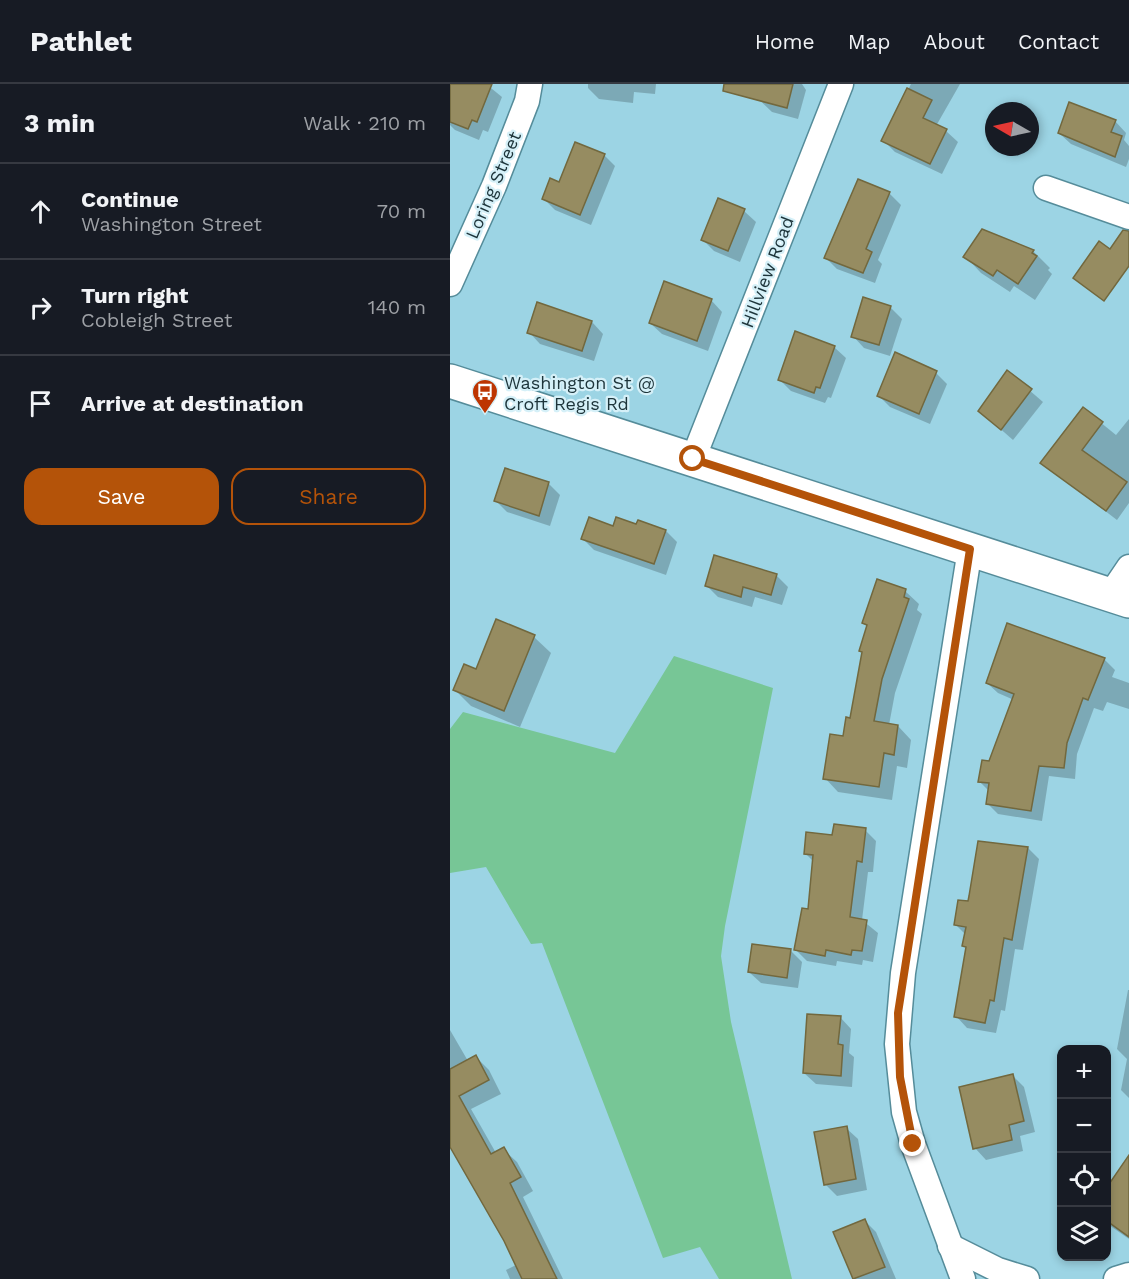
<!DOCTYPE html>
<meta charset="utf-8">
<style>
:root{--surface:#171b24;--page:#242831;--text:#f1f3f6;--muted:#9ea1a6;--line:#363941;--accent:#b45309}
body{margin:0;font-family:"Work Sans",sans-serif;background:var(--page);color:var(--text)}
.controls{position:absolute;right:18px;bottom:18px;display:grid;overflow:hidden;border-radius:12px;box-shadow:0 3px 9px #0003}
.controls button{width:54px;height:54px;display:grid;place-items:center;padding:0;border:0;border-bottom:2px solid var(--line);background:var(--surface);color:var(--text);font:30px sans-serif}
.compass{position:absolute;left:535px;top:18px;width:54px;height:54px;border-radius:50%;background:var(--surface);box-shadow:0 3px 9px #0003;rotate:279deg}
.stop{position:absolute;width:18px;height:18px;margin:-14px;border:4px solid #b45309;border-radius:50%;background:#fff}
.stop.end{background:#b45309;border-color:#fff;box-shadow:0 2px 6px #0008}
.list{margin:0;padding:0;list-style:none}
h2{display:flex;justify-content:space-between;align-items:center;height:78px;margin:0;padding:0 24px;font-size:26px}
h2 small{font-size:20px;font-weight:400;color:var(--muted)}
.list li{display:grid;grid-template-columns:39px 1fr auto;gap:18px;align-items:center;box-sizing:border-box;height:96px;padding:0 24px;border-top:2px solid var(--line)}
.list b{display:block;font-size:22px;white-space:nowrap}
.list p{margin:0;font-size:20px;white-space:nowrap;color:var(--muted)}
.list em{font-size:20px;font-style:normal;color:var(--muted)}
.actions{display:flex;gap:12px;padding:18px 24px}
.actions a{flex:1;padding:14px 0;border:2px solid var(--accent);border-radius:18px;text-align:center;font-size:21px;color:var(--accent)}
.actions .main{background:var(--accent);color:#fff}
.icon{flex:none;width:33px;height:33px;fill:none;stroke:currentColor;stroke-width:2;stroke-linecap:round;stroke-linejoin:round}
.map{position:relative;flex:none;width:679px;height:1195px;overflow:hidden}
header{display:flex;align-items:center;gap:36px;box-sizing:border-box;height:84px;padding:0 30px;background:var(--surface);border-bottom:2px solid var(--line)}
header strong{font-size:28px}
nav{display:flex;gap:33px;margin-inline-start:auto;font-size:21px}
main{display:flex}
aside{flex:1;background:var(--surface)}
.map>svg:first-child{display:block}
.green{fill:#77c696}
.shadow{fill:#0003}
.building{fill:#968c61;stroke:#72683e;stroke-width:1.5}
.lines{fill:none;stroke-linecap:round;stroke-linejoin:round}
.minor-casing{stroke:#558c9a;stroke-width:27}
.secondary-casing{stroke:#558c9a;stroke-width:36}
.minor{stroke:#fff;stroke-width:24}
.secondary{stroke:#fff;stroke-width:33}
.route{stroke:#b45309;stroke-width:8}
.labels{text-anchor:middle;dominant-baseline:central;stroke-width:4.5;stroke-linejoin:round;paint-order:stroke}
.street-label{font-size:18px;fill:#1d343a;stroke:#d5f0f8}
.poi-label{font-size:18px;fill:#1d343a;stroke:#d5f0f8;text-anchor:start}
</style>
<header>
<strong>Pathlet</strong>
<nav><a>Home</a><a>Map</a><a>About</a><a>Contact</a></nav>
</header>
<main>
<aside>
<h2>3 min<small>Walk · 210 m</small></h2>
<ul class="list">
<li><svg class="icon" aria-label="ahead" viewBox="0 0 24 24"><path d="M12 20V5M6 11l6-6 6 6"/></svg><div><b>Continue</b><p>Washington Street</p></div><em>70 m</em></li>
<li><svg class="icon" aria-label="right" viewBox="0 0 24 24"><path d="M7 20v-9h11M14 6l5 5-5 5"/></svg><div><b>Turn right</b><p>Cobleigh Street</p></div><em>140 m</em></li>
<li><svg class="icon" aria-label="arrive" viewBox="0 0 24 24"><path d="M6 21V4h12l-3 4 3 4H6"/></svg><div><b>Arrive at destination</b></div></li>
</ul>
<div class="actions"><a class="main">Save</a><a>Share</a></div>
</aside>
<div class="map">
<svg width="679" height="1195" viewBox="0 0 679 1195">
<rect width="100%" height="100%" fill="#9cd4e4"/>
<polygon class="green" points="224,572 323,604 275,842 271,872 281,938 342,1195 269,1195 250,1163 213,1174 92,859 81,860 36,783 0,789 0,645 13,628 165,669"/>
<g class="shadow">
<polygon points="0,0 36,0 52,13 38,48 33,46 29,56 5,46 0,41"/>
<polygon points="138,0 206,0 205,10 184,8 183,19 149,15 138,4"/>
<polygon points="301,0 352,0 356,6 348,35 322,28 299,6"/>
<polygon points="461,0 510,0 486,42 496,47 508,58 492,90 445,68 433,56"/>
<polygon points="665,37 676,49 674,56 679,62 679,75 676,83 621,60 609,49"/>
<polygon points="154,71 165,82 141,141 105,126 94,115 110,99"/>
<polygon points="439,109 451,121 428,176 432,180 425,199 387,185 376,174"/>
<polygon points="269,116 294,127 306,138 290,178 264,167 253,156"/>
<polygon points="532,147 583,167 600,184 598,186 602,190 585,216 564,202 560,208 531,189 515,172"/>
<polygon points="261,216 272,228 258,267 212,250 200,239"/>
<polygon points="440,223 452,235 440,272 414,264 403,252"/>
<polygon points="142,238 153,250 144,277 90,260 79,248"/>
<polygon points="384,263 396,274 381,314 378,313 375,319 341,307 329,295"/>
<polygon points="558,288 593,318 563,356 530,327"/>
<polygon points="486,289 497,300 480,340 440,323 428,311"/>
<polygon points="634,325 666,351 679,335 679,419 667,436 592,379"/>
<polygon points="56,386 99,400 110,411 100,442 57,428 45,416"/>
<polygon points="187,442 216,447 227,458 216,491 144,466 133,455 164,444"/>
<polygon points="326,491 338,503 332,521 305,513 302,523 268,513 256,501"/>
<polygon points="455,507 469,520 467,526 472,530 445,609 439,641 448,642 461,656 457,684 447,682 442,716 388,708 375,694 402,635 418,543 414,539"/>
<polygon points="84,553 101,569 70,643 21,622 5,606 27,587"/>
<polygon points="654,575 665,586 662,593 679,599 679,625 657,618 653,627 644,624 627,670 625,695 599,692 592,737 548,730 537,719 539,707 529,697 540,679 564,616 548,609 537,599"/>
<polygon points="415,746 426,757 423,788 418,788 412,836 428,849 423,878 413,876 412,881 387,877 386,882 357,877 345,865 359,827 364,778 355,769 384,752"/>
<polygon points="578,764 589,775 573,866 565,865 555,927 551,926 546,949 517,944 506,932 518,865 514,862 516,851 506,841"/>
<polygon points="340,866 352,878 348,904 311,899 299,888"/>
<polygon points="678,906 679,906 679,1014 671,1006 677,975 667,965"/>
<polygon points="390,933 401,945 399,969 404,973 402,1003 366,1000 354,989"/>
<polygon points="0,946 18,977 26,973 39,986 51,1010 21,1025 46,1069 53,1065 67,1078 83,1107 73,1113 113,1195 60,1195 56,1186 66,1181 56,1156 0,1059"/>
<polygon points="563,992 574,1003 585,1048 570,1052 573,1067 536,1076 525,1064"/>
<polygon points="396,1044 408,1055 417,1106 387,1112 375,1100"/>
<polygon points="679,1074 679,1155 656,1139 656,1107"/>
<polygon points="414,1136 426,1148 446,1195 405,1195 385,1149"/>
</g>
<g class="building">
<polygon points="0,0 42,0 27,38 22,36 18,45 0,38"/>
<polygon points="274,0 343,0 337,24 273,7"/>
<polygon points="457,4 482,16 473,34 497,45 480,80 431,57"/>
<polygon points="619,18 666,36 661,48 672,52 665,73 608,49"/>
<polygon points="125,58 155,70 130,131 92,115 100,94 109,98"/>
<polygon points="408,95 440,108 416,165 422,168 413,189 374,174"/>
<polygon points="268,114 295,125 278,167 251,156"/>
<polygon points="532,145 584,166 582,169 587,172 568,200 547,186 543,192 513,173"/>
<polygon points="673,146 679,147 679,182 654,217 623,194 649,157 660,165"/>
<polygon points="214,197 262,215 247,257 199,239"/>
<polygon points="413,213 441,222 429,261 401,253"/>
<polygon points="87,218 142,237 132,267 77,249"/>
<polygon points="345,247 385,262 370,304 366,303 364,309 328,296"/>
<polygon points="445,268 487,287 469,330 427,312"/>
<polygon points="557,286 582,305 551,346 528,327"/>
<polygon points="633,323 653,338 632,366 677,398 656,427 590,379"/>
<polygon points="55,384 99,398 89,432 44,417"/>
<polygon points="139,433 163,442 166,433 186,440 188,436 216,446 204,480 131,455"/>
<polygon points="264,471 327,490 321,511 293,503 291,513 255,502"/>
<polygon points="427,495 456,505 454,513 459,515 432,595 424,637 448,641 444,671 434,669 429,703 373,695 380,650 393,652 396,633 400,634 412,568 409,567 417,541 412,539"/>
<polygon points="46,535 85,551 54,627 3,606 14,580 26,585"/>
<polygon points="557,539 655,574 638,616 633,614 617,659 614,684 589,682 581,727 536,720 539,699 528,698 532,676 539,677 564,610 536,599"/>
<polygon points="384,740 416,744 412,778 407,777 400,833 417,836 412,867 402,866 401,871 376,866 375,872 344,866 352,824 358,825 363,771 354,770 356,748 382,751"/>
<polygon points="528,757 578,763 562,856 554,854 544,917 540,916 535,939 504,933 516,863 512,862 516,843 504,841 508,816 518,817 519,812"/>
<polygon points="302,860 341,865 337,894 298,888"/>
<polygon points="357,930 391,932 388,960 393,961 391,992 353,989"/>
<polygon points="26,971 39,996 9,1012 41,1070 54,1063 71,1093 60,1099 107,1195 72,1195 54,1157 0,1063 0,985"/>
<polygon points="563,990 574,1037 559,1041 562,1056 523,1065 509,1003"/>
<polygon points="397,1042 406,1095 374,1101 364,1048"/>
<polygon points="679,1071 679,1153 657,1137 657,1103"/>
<polygon points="415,1135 435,1183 403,1195 383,1148"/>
</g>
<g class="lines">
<defs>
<g id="minor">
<polyline points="596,104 679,133"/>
<polyline points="0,200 44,102 77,17 80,0"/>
<polyline points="243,375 391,0"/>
<polyline points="660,511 679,483"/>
<polyline points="500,1162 548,1186 577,1195"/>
<polyline points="513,1195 463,1060 454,1028 447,960 453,889 520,465"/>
<polyline points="666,1195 679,1191"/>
</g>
<polyline id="secondary" points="0,297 679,517"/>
</defs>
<use href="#minor" class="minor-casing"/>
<use href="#secondary" class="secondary-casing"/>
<use href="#minor" class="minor"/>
<use href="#secondary" class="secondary"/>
</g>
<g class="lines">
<polyline class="route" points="243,375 520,465 448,929 450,993 463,1060"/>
</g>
<defs>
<symbol id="bus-pin" viewBox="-11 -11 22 30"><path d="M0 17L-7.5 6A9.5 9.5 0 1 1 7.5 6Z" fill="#bd3502" stroke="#d5f0f8"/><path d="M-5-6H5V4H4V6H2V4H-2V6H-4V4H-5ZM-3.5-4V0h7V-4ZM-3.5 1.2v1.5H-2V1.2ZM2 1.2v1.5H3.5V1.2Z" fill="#fff"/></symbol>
</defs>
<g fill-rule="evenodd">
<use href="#bus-pin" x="20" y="293" width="30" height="40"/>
</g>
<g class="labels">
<g class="street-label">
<text transform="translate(43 101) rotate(-67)">Loring Street</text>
<text transform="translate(317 188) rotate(-69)">Hillview Road</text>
</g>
<g class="poi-label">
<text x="54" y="298">Washington St @<tspan x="54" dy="21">Croft Regis Rd</tspan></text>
</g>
</g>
</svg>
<div class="controls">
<button>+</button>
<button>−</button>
<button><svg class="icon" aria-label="locate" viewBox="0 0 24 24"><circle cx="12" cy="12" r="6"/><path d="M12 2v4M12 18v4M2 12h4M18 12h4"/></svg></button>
<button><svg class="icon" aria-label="layers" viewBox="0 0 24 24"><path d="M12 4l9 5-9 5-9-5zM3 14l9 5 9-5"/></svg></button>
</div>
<svg class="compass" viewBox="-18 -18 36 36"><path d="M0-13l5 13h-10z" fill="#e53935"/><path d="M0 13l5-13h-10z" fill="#9ea1a6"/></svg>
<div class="stop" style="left:243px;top:375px"></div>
<div class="stop end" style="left:463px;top:1060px"></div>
</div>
</main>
